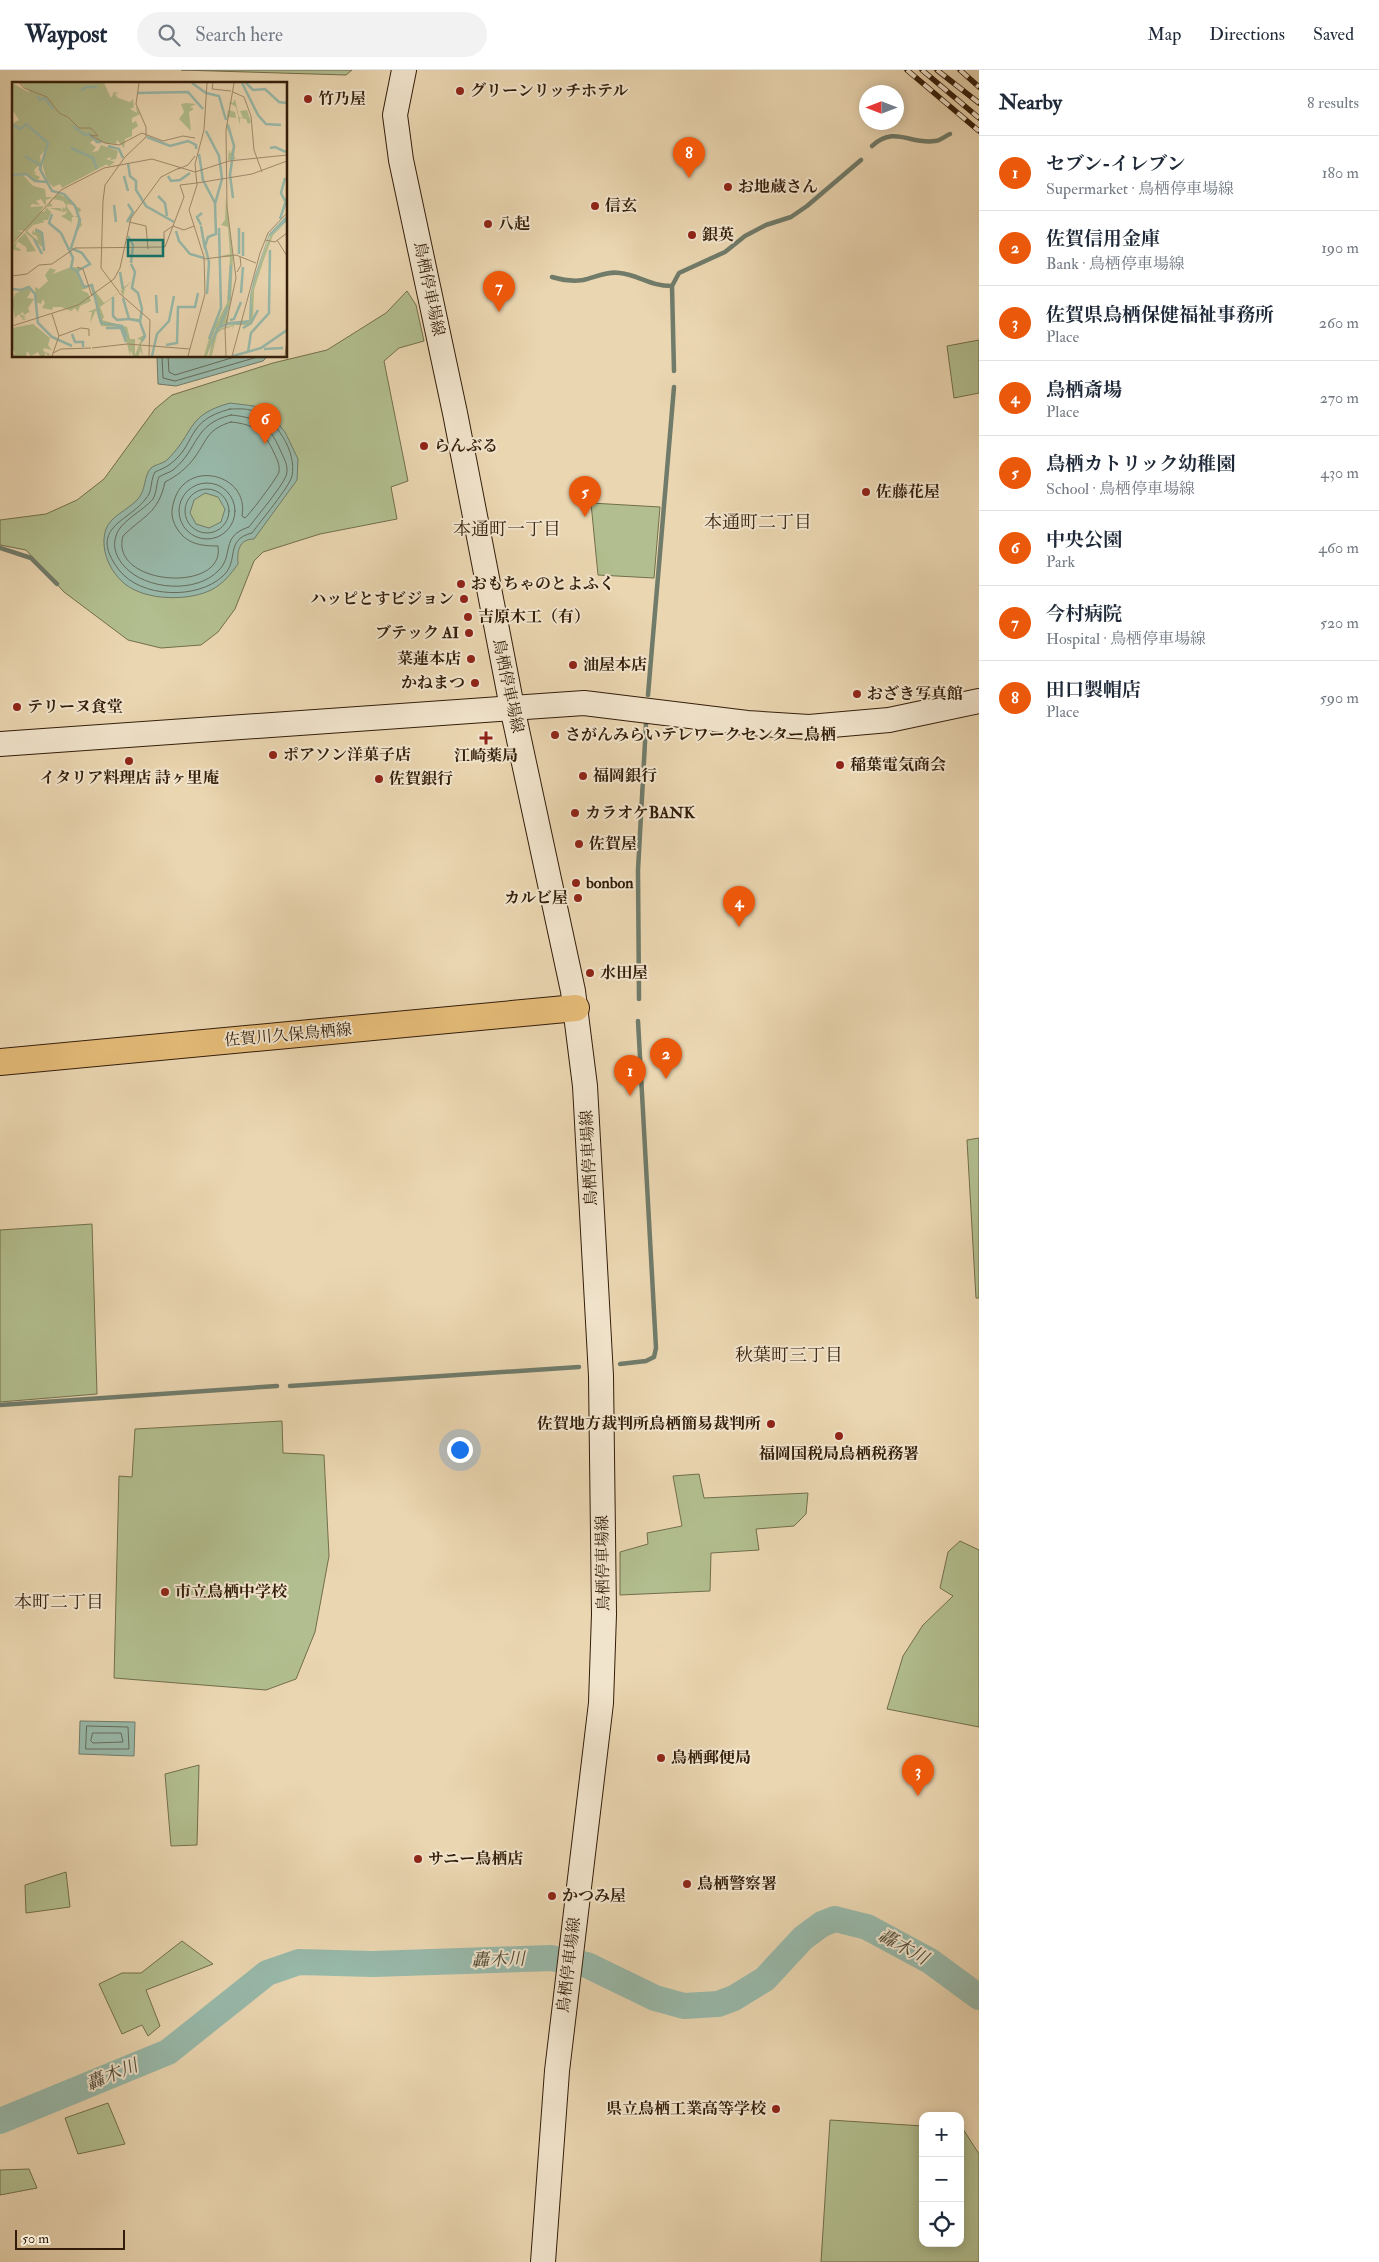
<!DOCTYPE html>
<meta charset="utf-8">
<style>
:root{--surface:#fff;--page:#f2f2f3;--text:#1f2937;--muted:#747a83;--line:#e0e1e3;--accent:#ea580c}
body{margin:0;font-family:"IM FELL Double Pica","Noto Serif JP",serif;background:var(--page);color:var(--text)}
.controls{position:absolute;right:15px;bottom:15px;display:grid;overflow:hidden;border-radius:10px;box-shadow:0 2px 12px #0003}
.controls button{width:45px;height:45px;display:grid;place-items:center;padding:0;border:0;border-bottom:1px solid var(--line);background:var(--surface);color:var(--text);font:25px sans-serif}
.compass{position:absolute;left:859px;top:15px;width:45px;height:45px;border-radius:50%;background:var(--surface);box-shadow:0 2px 12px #0003;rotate:270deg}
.scale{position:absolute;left:15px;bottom:12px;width:110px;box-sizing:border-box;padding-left:5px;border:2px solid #331d0a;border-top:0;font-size:14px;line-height:18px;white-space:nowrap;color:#331d0a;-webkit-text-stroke:4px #f1e4cc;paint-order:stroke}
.you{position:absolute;left:459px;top:1379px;width:18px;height:18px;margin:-12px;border:4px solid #fff;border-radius:50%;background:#1a73e8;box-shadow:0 0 0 8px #1a73e833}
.badge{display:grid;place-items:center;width:32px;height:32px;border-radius:50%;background:var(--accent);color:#fff;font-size:16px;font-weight:700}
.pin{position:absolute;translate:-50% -41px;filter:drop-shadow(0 1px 2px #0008)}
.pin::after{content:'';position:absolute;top:26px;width:18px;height:15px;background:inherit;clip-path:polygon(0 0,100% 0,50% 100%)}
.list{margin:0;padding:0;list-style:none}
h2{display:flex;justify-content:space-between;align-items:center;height:65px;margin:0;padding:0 20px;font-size:21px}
h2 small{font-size:16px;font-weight:400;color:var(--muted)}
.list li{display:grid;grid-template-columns:32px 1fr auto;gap:15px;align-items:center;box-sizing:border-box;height:75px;padding:0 20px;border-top:1px solid var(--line)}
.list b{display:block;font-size:19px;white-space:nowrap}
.list p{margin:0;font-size:16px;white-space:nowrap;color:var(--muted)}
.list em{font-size:16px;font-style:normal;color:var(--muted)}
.icon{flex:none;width:28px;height:28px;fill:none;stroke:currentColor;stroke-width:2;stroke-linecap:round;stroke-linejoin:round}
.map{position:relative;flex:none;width:979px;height:2192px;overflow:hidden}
header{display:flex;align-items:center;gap:30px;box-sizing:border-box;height:70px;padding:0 25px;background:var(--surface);border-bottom:1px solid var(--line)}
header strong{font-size:24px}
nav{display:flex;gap:28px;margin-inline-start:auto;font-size:18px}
.search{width:350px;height:45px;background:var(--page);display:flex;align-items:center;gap:12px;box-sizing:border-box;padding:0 18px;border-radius:28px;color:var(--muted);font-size:19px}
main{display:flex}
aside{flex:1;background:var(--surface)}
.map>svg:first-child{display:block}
.green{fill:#b2be8f;stroke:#726e4c}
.water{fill:#98b9aa;stroke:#707b6a;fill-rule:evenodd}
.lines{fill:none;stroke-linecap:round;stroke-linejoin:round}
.shore{stroke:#666b5a;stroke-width:1}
.stream{stroke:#707b6a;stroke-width:4.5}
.river{stroke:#98b9aa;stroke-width:26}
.secondary-casing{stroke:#331d0a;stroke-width:26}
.primary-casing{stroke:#331d0a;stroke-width:28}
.secondary{stroke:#f1e4cc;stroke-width:24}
.primary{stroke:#e5bb78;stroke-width:26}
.rail-casing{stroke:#331d0a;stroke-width:5.5}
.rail{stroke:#f1e4cc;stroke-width:4;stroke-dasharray:11;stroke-linecap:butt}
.poi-dot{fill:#8f2418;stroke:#f1e4cc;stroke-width:2}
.labels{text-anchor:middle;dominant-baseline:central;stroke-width:4;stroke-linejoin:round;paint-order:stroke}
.poi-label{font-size:16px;font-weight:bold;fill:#331d0a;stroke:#f1e4cc;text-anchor:start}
.street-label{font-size:16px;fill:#331d0a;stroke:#f1e4cc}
.neighbourhood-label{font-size:18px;fill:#331d0a;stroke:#f1e4cc}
.water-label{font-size:18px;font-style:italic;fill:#514c3a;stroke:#f1e4cc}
.inset-river{fill:none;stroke:#98b9aa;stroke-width:2.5}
.inset-road{fill:none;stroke:#a18c6e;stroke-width:1}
.view{fill:#0f766e;fill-opacity:0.15;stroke:#0f766e;stroke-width:2.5}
.inset-edge{fill:none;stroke:#331d0a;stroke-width:2.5}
</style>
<header>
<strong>Waypost</strong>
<div class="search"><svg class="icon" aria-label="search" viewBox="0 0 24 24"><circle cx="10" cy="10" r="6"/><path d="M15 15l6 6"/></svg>Search here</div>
<nav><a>Map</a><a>Directions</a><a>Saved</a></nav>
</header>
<main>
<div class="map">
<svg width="979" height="2192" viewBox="0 0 979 2192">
<rect width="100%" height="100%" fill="#ead6b1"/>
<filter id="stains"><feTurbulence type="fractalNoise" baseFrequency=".004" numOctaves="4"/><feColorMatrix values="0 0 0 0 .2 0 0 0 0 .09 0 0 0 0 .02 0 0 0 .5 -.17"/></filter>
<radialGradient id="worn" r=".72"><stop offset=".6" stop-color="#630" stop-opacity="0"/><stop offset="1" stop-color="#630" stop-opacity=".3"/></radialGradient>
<g class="green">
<polygon points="181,0 352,0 346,5"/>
<polygon points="407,221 416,235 424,271 399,278 384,291 408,411 391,417 397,449 320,464 263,482 254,491 235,539 218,562 201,575 161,578 128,570 64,522 26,480 0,475 0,450 46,444 77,430 104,409 155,339 172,325 273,293 327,280 386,243"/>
<polygon points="979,270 979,323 954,328 947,276"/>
<polygon points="591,433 660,437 654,508 598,505"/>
<polygon points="979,1068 979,1228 976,1228 967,1070"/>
<polygon points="92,1154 97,1324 0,1332 0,1160"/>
<polygon points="282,1351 283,1383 324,1385 329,1486 315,1562 296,1609 266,1620 114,1608 119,1406 132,1407 135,1359"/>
<polygon points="699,1404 704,1428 808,1423 806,1444 794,1456 756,1459 759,1480 711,1483 710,1521 620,1525 620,1482 648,1474 647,1463 682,1456 673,1406"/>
<polygon points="960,1471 979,1480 979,1657 887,1639 903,1586 923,1555 953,1526 940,1518 948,1482"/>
<polygon points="199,1695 197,1775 171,1776 165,1704"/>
<polygon points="66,1802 70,1837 26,1843 25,1815"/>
<polygon points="182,1871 213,1894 146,1920 160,1956 148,1966 142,1955 122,1964 99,1914 122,1903 141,1903"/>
<polygon points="108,2033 125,2074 78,2084 65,2048"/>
<polygon points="830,2050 923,2056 923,2173 960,2173 960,2059 963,2059 979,2084 979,2192 821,2192"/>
<polygon points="29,2099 37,2118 0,2125 0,2100"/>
</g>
<g class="water">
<polygon points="157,286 268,286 263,291 176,316 158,314"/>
<path d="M230,333l24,3 19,11 12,15 13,27 -1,21 -43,59c-15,0 -17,12 -16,25 -8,11 -15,20 -27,26 -20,10 -54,10 -74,1 -23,-9 -39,-39 -31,-62 4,-12 21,-19 30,-28 11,-10 7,-25 15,-33 5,-4 12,-4 17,-9 27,-27 18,-44 62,-56zM205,423l13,4 7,12 -4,13 -12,6 -13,-4 -6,-11 4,-13z"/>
<polygon points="80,1651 135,1652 134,1686 79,1684"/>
</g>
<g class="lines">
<g class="shore">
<polyline points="162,286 163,308 175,311 261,286"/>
<polyline points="168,286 169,302 175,305 238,286"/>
<path d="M230,339c7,0 16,-1 23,2 23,7 44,41 39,65 -2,10 -32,46 -40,57 -28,7 -12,27 -29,43 -26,24 -82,22 -104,-6 -34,-45 14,-48 30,-76 3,-7 2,-15 6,-22 4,-2 10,-4 14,-7 29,-21 15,-44 61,-56z"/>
<path d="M231,345c31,3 39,11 51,39 3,6 7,14 4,22 -5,12 -28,39 -37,51 -29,9 -15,28 -30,43 -22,24 -73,20 -94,-3 -8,-8 -13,-20 -9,-31 4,-15 27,-25 37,-37 4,-7 3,-15 6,-22 4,-3 10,-4 14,-7 26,-21 20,-46 58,-55z"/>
<path d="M231,352c23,2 34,10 43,31 3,6 6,12 5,19 -2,6 -29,42 -34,46l-3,-2c8,-42 -56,-58 -68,-15 -3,10 -3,16 2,26 10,17 24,19 42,19 8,48 -109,40 -95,-10 21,-21 35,-22 42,-54 12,-6 22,-14 30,-25 13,-19 13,-28 36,-35z"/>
<circle cx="207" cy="441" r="28"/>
<circle cx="207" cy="441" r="22"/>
<polygon points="87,1656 128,1657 129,1679 86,1679"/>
<polygon points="93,1663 121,1663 123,1672 93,1673 91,1671"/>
</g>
<g class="stream">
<path d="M872,76c23,-21 38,-1 63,-5 5,0 10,-5 15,-7"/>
<path d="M552,207c11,3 20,5 31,3 13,-3 24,-9 37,-7 19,2 29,13 52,13"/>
<polyline points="674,301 672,216 679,203 725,182 745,166 766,155 791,147 807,136 861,90"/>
<polyline points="0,478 31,488 57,514"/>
<polyline points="648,625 674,317"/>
<polyline points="639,929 638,800 646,654"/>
<polyline points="620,1294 646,1291 654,1287 656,1278 638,951"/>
<polyline points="290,1316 579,1297"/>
<polyline points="0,1335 277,1316"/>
</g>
<polyline class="river" points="0,2051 168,1982 267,1903 299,1892 373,1894 551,1888 587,1895 655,1928 684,1936 718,1934 734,1928 765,1909 803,1868 822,1854 835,1849 867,1857 930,1891 979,1927"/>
<defs>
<g id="secondary">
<polyline points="404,0 395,45 401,90 455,343 512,637 573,921 585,1016 601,1306 604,1544 601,1633 557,2001 543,2192"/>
<polyline points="0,674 584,633 747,653 809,657 889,650 979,631"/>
</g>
<polyline id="primary" points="0,992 576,938"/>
</defs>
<use href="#secondary" class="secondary-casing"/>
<use href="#primary" class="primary-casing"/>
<use href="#secondary" class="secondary"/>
<use href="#primary" class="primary"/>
<defs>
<g id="rail">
<polyline points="907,0 979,61"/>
<polyline points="922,0 979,48"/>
<polyline points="937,0 979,33"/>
<polyline points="960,0 979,17"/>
</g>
</defs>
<use href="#rail" class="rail-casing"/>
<use href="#rail" class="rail"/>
</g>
<g class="poi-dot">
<circle cx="460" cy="21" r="5"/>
<circle cx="308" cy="29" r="5"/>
<circle cx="728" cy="117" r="5"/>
<circle cx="595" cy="136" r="5"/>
<circle cx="488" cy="154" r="5"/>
<circle cx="692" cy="165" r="5"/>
<circle cx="424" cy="376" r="5"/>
<circle cx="866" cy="422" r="5"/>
<circle cx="461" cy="514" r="5"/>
<circle cx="464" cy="529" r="5"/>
<circle cx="468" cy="547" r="5"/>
<circle cx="469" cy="563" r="5"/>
<circle cx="471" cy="589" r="5"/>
<circle cx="573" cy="595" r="5"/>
<circle cx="475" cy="613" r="5"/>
<circle cx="857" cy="624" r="5"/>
<circle cx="17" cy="637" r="5"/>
<circle cx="555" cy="665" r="5"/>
<path d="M483.5 660.5h5v5h5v5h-5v5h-5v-5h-5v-5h5z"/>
<circle cx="273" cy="685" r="5"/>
<circle cx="129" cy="691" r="5"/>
<circle cx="840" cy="695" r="5"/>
<circle cx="583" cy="706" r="5"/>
<circle cx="379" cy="709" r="5"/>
<circle cx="575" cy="743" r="5"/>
<circle cx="579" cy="774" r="5"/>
<circle cx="576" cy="813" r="5"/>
<circle cx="578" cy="828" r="5"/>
<circle cx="590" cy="903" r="5"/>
<circle cx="771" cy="1354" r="5"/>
<circle cx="839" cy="1366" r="5"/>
<circle cx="165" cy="1522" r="5"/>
<circle cx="661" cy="1688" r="5"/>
<circle cx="418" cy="1789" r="5"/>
<circle cx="687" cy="1814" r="5"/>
<circle cx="552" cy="1826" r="5"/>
<circle cx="776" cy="2039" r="5"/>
</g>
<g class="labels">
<g class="poi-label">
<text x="470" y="21">グリーンリッチホテル</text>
<text x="318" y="29">竹乃屋</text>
<text x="738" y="117">お地蔵さん</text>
<text x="605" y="136">信玄</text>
<text x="498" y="154">八起</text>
<text x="702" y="165">銀英</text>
<text x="434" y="376">らんぶる</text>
<text x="876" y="422">佐藤花屋</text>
<text x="471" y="514">おもちゃのとよふく</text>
<text x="454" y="529" text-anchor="end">ハッピとすビジョン</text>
<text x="478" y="547">吉原木工（有）</text>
<text x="459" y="563" text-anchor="end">ブテック AI</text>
<text x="461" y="589" text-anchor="end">菜蓮本店</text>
<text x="583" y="595">油屋本店</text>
<text x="465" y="613" text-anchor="end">かねまつ</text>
<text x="867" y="624">おざき写真館</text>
<text x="27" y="637">テリーヌ食堂</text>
<text x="565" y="665">さがんみらいテレワークセンター鳥栖</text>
<text x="283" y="685">ポアソン洋菓子店</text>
<text x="486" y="686" text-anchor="middle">江崎薬局</text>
<text x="850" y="695">稲葉電気商会</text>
<text x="593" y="706">福岡銀行</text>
<text x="129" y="708" text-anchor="middle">イタリア料理店 詩ヶ里庵</text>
<text x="389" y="709">佐賀銀行</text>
<text x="585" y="743">カラオケBANK</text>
<text x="589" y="774">佐賀屋</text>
<text x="586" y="813">bonbon</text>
<text x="568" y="828" text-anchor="end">カルビ屋</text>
<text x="600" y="903">水田屋</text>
<text x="761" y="1354" text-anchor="end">佐賀地方裁判所鳥栖簡易裁判所</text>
<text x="839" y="1384" text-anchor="middle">福岡国税局鳥栖税務署</text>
<text x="175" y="1522">市立鳥栖中学校</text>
<text x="671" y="1688">鳥栖郵便局</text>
<text x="428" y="1789">サニー鳥栖店</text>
<text x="697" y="1814">鳥栖警察署</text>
<text x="562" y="1826">かつみ屋</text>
<text x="766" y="2039" text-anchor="end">県立鳥栖工業高等学校</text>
</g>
<g class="street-label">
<text transform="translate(429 219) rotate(78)">鳥栖停車場線</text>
<text transform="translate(508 616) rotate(78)">鳥栖停車場線</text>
<text transform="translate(288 965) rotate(-5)">佐賀川久保鳥栖線</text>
<text transform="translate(589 1088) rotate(-93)">鳥栖停車場線</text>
<text transform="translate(603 1493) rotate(-91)">鳥栖停車場線</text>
<text transform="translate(569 1895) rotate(-83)">鳥栖停車場線</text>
</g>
<g class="neighbourhood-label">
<text x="758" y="452">本通町二丁目</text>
<text x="507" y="459">本通町一丁目</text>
<text x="789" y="1285">秋葉町三丁目</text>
<text x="59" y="1532">本町二丁目</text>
</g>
<g class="water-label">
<text transform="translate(903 1877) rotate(29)">轟木川</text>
<text transform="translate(498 1890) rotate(-2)">轟木川</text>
<text transform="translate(112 2005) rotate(-22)">轟木川</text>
</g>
</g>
<g transform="translate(12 12)">
<rect width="275" height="275" fill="#ead6b1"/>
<path d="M0,1l18,10 -9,-10h83l7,15 3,-6 5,1 -4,1 3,4 12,4 3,-3 1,8 -4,2 7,4 -1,-7 4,8 -8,4v5l4,-2 2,5 -6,4v6l-7,3 -1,9 -7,-8 -1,4 -19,-2 -7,-7 3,5 -3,3 6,4 -4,5 6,-1 3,-6 17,6 -2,8 -6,1 1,-3 -5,2 9,3 -5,3 5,-1 -7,2 -1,-2 -45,24 -2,-4 -7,3 -6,-7 -4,-13 1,-16 -4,5 2,15 -4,-5 -4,4 2,4 -4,-1 8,4 -3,4 4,1 -6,-1 -8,-7 -4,1 10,11 12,3 1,8h7l-7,3v4l-1,1 -4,-6 -5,2 4,4 -8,-1 -2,3 14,-1 -4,6 5,-1 1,-4 5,5 -3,8h-5l2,2 -12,3 -6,6 11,10 -1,-5 -5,-2 1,-4 2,3v-5l7,3v16l-17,-15 7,-9 -7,8 -8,-1 6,3 -11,10v-119l7,-4 -7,-11zM223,17l4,18 4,1 -3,-7 7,-1 4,12 -3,2 -2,-5 -6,-1v7l-4,-18 -6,-4 -2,7 7,2 1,6 -7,-1 -2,4 8,24 -2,10 3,4 -8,1 1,-11 1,5 4,-8 -7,-18v-13l3,-14 3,2zM174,21l10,1 -6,3 4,2 -5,3 2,19 -12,-12 5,-7 -3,-8zM46,112l10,4 4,7 -5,-1v3l7,10 3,-1 -1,-9 4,1 1,3 -4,2 5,12 -5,6 1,-14h-6l-1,10v-5l-10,-6 5,-2 1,-4 -3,2 -15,-4h11l3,3 -1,-4 3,2 1,-4 -3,-4 -10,-2 -3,4 3,3 -6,1 4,-7zM214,115l7,59 -2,46 -6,20 4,-10 -1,10 -13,7 -8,27h-3l6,-21 17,-32 3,-46 -9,-1 9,-2 -2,-27 -7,-2 4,-5zM272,143l-11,10 -9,24 -10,31 -1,31 -6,4h-13l-2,6 1,-5 -12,4 -4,4 -5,21 -3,1 3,-15 7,-12 31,-9 1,-26 13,-43 7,-16zM13,151l11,18 -9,1 -1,-5 -9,-6 -1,6 4,2 1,2 -9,-1v-5zM59,185l10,1 -3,6 4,10 6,4 -7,2 7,3 3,8 -11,5 -2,6 -3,-4 -4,3 -10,-4h-8l-1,3 -10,-2 3,-5 -2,-4 -2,5 -5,-2 -1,-15 4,2 9,-8 -3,-6 5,-7 6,2 -3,4zM107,195l4,11 9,-7 -7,7 -2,9 -2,-6 -21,16 4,10 -2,3 25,7 3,12h5v16l6,-15 -4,-1 7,-4 -5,-14 -9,-1 -1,-2 11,1 2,-7 -2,10 5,14 -4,9 2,11 -3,-6 -1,6h-6l-2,-6 -1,6 -6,-25 -4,-4 -19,-1 -5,-16 -6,13 2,-11h-4l9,-4 -7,-24 14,19 18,-13zM15,205l4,4 -4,7 7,1 -6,9 3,8 -2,-4 -5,3 -1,-3 -3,2 6,3 -4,1 5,1 -4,1 -4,-6 -4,4 -3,-16 3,-8zM21,242l17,14 -2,7 4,5 -8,-2 -1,3 7,3 -2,2 -3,-4v4h-5l-2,-4 -7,4 -4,-5 -1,5h-14l3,-3 -3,-5v-20z" fill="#b2be8f"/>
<path d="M275,133l-1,7 -17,15 -5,14 -13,43 1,16 -2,11 -5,3 -17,1 -9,4 -13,27 10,-28 12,-6 21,-2 1,-25 4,-17 15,-44z" fill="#98b9aa"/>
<path class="inset-river" d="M180,1l14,10 13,3 7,24M230,1l16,32 8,9 15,1M234,1l7,7 12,-1 14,13 8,1M69,9l5,-4h11M125,11l51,-1 15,17M25,14l3,4 5,-2 8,11M0,43l9,4 5,-5 22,19 -8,26 12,22 12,3 11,12 5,14 -9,28 11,5 8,11 -13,7M216,43l6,21 -4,29 3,23M61,44l12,9 4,-1 8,8h4M194,49l13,25 3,23 -7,25 1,30 -8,3 -3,9 4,16 -2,32M135,55l23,9 18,-5 8,4v4M96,64l11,3 4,9M59,66l22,10 4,11M258,66l5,-1 11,5M187,72l4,26 12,23M13,74l15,9M116,81l2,13 6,5v9l10,16 28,16M0,93l14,-1 9,7 12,1M112,94l4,15M156,94l3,5 9,-1 10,-7M146,114l7,7 2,13M273,119l-4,-8 4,-15M102,123l2,17M40,132l-3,9 12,10M268,137l7,-21M115,140l6,-10 -5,-8M189,143l-4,-8 5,-4M189,144l4,23M227,146v26M24,148l6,3 2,18M164,149l3,10 11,13 14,4M231,150v24M49,151l12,25 -2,10 6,3M116,154l5,9 -2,18M22,157l8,15M119,182l4,8 -3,16 6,5 4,16 -2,13 5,14 -3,5M65,189l7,16 8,-2 9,38 21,3 5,11M108,190l3,17M0,207l9,1 8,-3 6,7 3,29 14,14 20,9M229,211l2,-26M144,213l1,18M101,215v19l4,4 12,-1M111,216l6,21 10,2M217,218l2,-35M257,226l1,-58M218,238l4,-1 7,-17M208,244l8,-20M94,246h15l5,14M231,246l8,-5 7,-13M60,252l3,8h8v5M197,257l12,-31 -2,-80M154,263l11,-2 1,-36h17l3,-14M252,267l19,-1M236,270l3,-19 18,-20v-5M140,274l5,-22 12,-13 5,-25M221,274l28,-8 26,-18"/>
<path class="inset-road" d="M8,1l4,5 23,9 12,16 9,4 11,11h12l7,8 -8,-1 15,8 14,2 23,-12 21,8 20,-5 12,2M201,1l-1,6 19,2M221,10l11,5 7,19 3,34 8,22M166,87l10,-4 7,-9M185,101l55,-9 35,-13M117,140l17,4 2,23M253,158l10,2 12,-9M265,158l10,16M0,162l49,-54 43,-22 48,-9 43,13 34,-11 58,-6M152,165v-15l9,-6 11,4 10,-4M192,177l32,-4 20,8M65,185l6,2 9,27M225,190l4,-7 -1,-8M0,194l15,-2 12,-9 13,-1 23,-16 90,-1 19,-50 -4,-12 17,-2M107,210l-18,-24 2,-67 2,-16 20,-28 21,-20v-10l-10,-23 3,-21M107,211l31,27 -1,36M0,244l66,-21 36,-26 6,-11 11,-50 30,-41 18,-9M47,254l22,-8 8,1v7M80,266l35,-4 63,5M41,271l8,-4 30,-1M40,274l7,-20 -7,-22M176,274l17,-62 -1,-37 -15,-47 8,-25 -2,-21 9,-34 3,-47M214,274l-1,-27 11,-51 -9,-71 -1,-77 8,-47M220,274l28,-103 8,-20 19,-20M273,274l2,-17"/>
<path class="view" d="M116,158h35v16h-35z"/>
<rect width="275" height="275" class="inset-edge"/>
</g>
<rect width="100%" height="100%" filter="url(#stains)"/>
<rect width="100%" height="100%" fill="url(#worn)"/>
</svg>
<div class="controls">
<button>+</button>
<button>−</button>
<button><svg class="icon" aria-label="locate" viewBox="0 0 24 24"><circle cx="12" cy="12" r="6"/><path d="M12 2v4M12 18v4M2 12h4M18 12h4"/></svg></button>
</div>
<svg class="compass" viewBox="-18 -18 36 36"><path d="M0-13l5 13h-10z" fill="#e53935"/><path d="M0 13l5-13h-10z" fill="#747a83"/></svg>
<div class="scale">50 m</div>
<div class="you"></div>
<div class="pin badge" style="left:630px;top:1026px">1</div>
<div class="pin badge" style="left:666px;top:1009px">2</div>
<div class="pin badge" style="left:918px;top:1726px">3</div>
<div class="pin badge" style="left:739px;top:857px">4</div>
<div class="pin badge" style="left:585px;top:447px">5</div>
<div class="pin badge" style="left:265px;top:374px">6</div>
<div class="pin badge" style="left:499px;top:242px">7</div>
<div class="pin badge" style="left:689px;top:108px">8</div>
</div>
<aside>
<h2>Nearby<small>8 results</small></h2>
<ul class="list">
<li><span class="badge">1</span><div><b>セブン-イレブン</b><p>Supermarket · 鳥栖停車場線</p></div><em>180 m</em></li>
<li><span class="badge">2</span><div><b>佐賀信用金庫</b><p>Bank · 鳥栖停車場線</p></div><em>190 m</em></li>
<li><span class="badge">3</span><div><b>佐賀県鳥栖保健福祉事務所</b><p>Place</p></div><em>260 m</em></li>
<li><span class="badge">4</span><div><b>鳥栖斎場</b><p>Place</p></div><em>270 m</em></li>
<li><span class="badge">5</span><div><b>鳥栖カトリック幼稚園</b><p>School · 鳥栖停車場線</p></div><em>430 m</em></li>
<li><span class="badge">6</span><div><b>中央公園</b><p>Park</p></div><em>460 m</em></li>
<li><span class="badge">7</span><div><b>今村病院</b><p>Hospital · 鳥栖停車場線</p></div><em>520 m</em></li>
<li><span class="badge">8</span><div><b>田口製帽店</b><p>Place</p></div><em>590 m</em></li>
</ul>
</aside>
</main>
